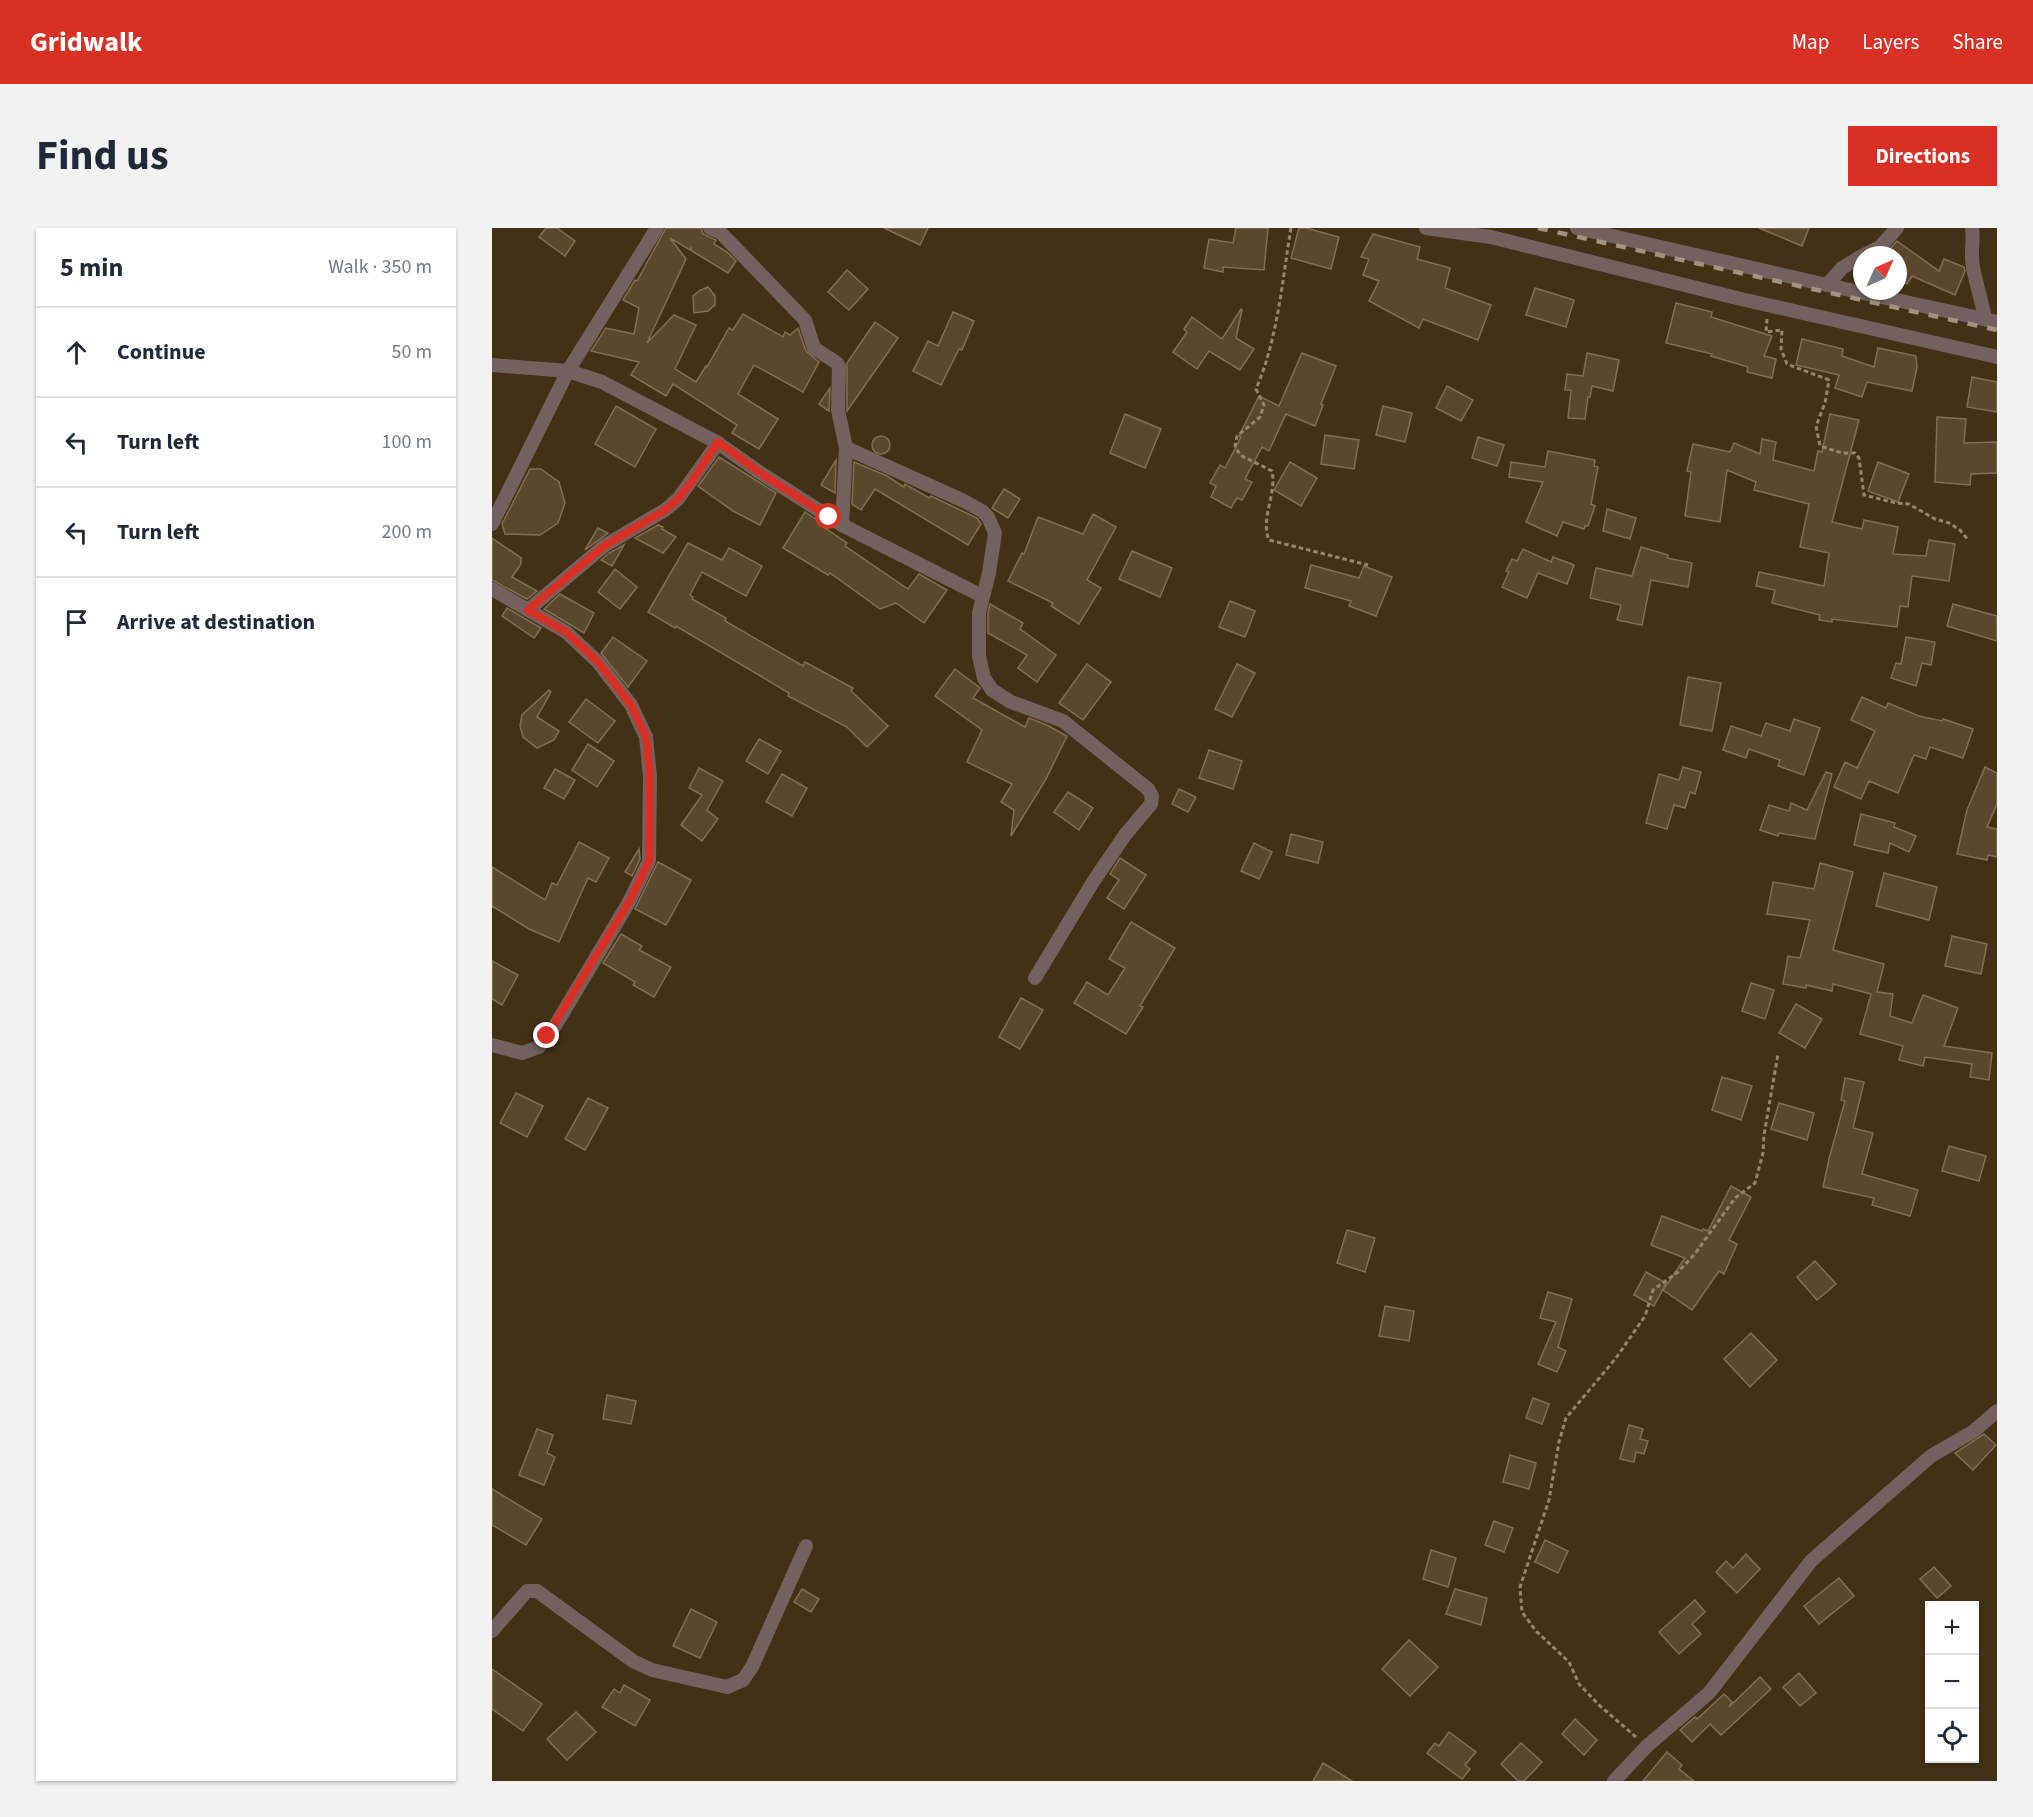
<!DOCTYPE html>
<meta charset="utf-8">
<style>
:root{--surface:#fff;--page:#f2f2f3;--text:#1f2937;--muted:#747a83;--line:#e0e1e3;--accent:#d93025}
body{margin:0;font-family:"Source Sans 3",sans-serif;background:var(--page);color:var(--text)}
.controls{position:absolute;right:18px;bottom:18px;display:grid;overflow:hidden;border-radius:0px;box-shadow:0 2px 4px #0004}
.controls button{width:54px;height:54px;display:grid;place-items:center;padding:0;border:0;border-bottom:2px solid var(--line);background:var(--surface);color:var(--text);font:30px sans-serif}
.compass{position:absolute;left:1361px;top:18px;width:54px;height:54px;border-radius:50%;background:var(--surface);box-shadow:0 2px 4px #0004;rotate:45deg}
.stop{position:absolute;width:18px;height:18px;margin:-14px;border:4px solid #d93025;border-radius:50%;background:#fff}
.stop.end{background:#d93025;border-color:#fff;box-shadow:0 2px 6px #0008}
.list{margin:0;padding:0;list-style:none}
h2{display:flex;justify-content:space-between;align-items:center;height:78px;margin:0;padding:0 24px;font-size:26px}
h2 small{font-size:20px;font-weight:400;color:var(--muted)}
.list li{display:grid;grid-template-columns:39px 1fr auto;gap:18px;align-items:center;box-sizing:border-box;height:90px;padding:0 24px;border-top:2px solid var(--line)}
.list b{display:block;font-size:22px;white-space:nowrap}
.list em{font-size:20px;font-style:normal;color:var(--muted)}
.icon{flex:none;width:33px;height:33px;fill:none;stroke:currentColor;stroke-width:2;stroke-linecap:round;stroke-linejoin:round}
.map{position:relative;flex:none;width:1505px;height:1553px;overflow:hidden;border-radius:0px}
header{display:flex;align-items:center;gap:36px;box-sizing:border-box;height:84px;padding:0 30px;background:var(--accent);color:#fff}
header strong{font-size:28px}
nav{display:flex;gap:33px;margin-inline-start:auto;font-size:21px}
.intro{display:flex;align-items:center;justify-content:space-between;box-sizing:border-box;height:144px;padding:0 36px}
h1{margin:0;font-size:42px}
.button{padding:15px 27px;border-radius:0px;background:var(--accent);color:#fff;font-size:21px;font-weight:700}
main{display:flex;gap:36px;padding:0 36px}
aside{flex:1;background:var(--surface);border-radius:0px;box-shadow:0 2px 4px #0004}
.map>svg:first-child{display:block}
.building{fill:#5a482c;stroke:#826e51;stroke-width:1.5}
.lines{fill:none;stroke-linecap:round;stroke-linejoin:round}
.path{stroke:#94856f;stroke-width:3;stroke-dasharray:4.5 3;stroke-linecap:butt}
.minor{stroke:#736160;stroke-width:14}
.rail{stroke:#a1937e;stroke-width:4.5;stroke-dasharray:10 10;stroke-linecap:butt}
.route{stroke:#d93025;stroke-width:8}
</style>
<header>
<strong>Gridwalk</strong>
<nav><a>Map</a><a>Layers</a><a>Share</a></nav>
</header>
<div class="intro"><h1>Find us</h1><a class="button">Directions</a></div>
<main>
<aside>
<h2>5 min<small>Walk · 350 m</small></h2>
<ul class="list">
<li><svg class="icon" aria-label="ahead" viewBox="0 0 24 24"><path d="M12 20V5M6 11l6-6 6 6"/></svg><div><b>Continue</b></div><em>50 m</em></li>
<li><svg class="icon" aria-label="left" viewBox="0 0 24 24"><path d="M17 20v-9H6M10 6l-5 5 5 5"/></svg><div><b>Turn left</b></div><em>100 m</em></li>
<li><svg class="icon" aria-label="left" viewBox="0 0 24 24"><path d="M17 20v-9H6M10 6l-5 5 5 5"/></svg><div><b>Turn left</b></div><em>200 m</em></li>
<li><svg class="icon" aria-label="arrive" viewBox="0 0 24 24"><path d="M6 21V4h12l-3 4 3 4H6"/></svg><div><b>Arrive at destination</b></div></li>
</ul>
</aside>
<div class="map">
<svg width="1505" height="1553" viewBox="0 0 1505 1553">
<rect width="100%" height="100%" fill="#433115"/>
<g class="building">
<polygon points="54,0 65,0 83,13 73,28 47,9"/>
<polygon points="174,0 209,0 211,6 224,12 222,16 235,24 244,33 236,45 200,23 199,20 198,22 178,10 194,31 155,115 182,87 204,97 183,141 204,154 214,138 215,139 237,100 241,102 251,86 291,109 293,104 298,107 306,100 314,123 327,134 311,164 262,137 246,166 286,191 267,221 240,205 245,197 181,156 174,168 139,147 147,134 99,123 114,100 142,106 147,80 131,72 143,52 145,53"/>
<polygon points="392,0 436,0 428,17"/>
<polygon points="744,0 776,0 772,42 731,39 731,44 712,40 717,11 741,15"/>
<polygon points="807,0 814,0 847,9 839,41 799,30"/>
<polygon points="1267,0 1317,0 1310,18"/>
<polygon points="881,6 928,19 925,31 958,40 953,60 999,77 986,112 931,91 927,100 877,73 887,53 871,47 877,31 869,29"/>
<polygon points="1405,13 1447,43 1452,31 1472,39 1473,43 1463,67 1420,48 1415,56 1406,50 1406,27 1392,27"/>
<polygon points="355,42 376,61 357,82 336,64"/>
<polygon points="216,59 223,68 223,77 216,83 202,85 201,68 207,63"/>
<polygon points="1043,60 1082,72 1074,99 1034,87"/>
<polygon points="1184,75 1220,84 1219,89 1280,108 1272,128 1284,131 1280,150 1255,144 1256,139 1219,128 1220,126 1174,115"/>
<polygon points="749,81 750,82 744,110 762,121 748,142 717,123 705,141 681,124 695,104 692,101 700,89 730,111"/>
<polygon points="461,84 482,93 470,122 467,121 449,157 421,143 436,113 446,118"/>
<polygon points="383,94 406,110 355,183 355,135"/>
<polygon points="1310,111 1351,121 1350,128 1382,139 1386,120 1424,128 1425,139 1420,163 1375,154 1370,169 1343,160 1347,147 1304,137"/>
<polygon points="810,125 844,138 829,176 831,177 823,198 794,186 777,223 770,219 753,251 760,254 750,272 745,270 739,280 719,269 724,258 718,255 728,237 733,240 749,209 747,208 767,168 787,178"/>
<polygon points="1095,125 1127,132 1121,163 1100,158 1098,169 1096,169 1093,191 1076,190 1079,162 1073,162 1075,146 1091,148"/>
<polygon points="1480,149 1505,154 1505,184 1475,179"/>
<polygon points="955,158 981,172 969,193 944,180"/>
<polygon points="338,160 337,182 337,183 327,176"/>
<polygon points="124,178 164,201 143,239 103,216"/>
<polygon points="891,178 920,185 913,214 884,207"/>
<polygon points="633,186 669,201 653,240 618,225"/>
<polygon points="1338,186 1367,192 1340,294 1370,301 1372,292 1406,299 1401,326 1434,328 1437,312 1463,316 1457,353 1420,348 1416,379 1408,378 1405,399 1340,391 1340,394 1327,392 1328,387 1280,375 1283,362 1264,358 1267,344 1332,358 1337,325 1308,319 1317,276 1262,262 1264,254 1235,242 1228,294 1193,288 1199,244 1195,243 1201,216 1238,224 1242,215 1268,226 1270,211 1284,214 1281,232 1322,243 1326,223 1330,224"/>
<polygon points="1445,189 1474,191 1472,215 1505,214 1505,245 1479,246 1478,257 1443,254"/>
<polygon points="833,207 867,212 862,241 829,236"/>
<circle cx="389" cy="217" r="9"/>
<polygon points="986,209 1012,217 1005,238 980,230"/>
<polygon points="1056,223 1103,232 1102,238 1106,239 1099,276 1103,278 1096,298 1093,298 1092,301 1071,294 1065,308 1034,294 1051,254 1017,249 1019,234 1053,239"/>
<polygon points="227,229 284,265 268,297 241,283 206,258"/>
<polygon points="344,232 343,265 329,257"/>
<polygon points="362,234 395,248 412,259 413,256 437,270 439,268 485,290 489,296 476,317 383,261 369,282 360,276"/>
<polygon points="798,234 825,250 809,278 782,262"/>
<polygon points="1386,234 1417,246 1406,274 1376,263"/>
<polygon points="38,241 49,241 67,254 73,275 66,295 48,307 13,306 10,296"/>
<polygon points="512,261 528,271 516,290 500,280"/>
<polygon points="1115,281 1144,290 1138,311 1111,303"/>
<polygon points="313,284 331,296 330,298 355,315 353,318 416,361 427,346 455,362 432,395 404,375 388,381 338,345 336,347 291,320"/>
<polygon points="601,286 624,299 595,352 609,360 587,396 559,378 561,375 516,353 530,325 532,326 546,289 591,306"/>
<polygon points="166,297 171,299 170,301 184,309 171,325 143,310"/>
<polygon points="106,300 116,305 93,322"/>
<polygon points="0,310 29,330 29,336 20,349 45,363 35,371 0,352"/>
<polygon points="196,315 230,332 237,320 270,338 254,368 210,344 198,367 201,369 200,371 234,390 233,393 311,438 313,434 361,460 359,463 396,498 375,519 355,499 296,468 297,465 184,398 183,400 156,384"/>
<polygon points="132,317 120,338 109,332 117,325"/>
<polygon points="1149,319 1176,327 1175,330 1200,335 1196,359 1159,352 1150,397 1125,392 1129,377 1098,370 1104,340 1140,348"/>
<polygon points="1031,321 1059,334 1061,329 1082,337 1075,356 1046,345 1035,370 1010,359 1017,344 1014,343 1020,331 1025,333"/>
<polygon points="640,323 680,340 668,369 627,351"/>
<polygon points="819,337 867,350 872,338 900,349 884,388 857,378 859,373 813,360"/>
<polygon points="123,341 145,359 128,381 106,364"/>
<polygon points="68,366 102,385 92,405 52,381"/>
<polygon points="738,373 763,383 753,409 727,399"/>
<polygon points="498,376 531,395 528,401 564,427 545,454 526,440 535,427 496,405 496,386"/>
<polygon points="1461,376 1505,388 1505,413 1455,398"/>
<polygon points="15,380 49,400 42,410 10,388"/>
<polygon points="121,409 155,433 136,459 109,425"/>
<polygon points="1414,409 1443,414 1439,437 1430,435 1424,458 1399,450 1404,435 1409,436"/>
<polygon points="595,436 619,454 591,492 567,475"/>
<polygon points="745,436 763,445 740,489 723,481"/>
<polygon points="463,441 488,460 481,470 533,499 537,490 555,497 575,508 553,553 519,608 522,582 509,574 520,556 475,534 490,502 443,468"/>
<polygon points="1196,449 1229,455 1220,503 1188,497"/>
<polygon points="57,462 59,464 45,489 67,503 62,512 45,520 31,509 28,498 30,487"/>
<polygon points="1370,469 1394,480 1396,475 1427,488 1450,493 1451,491 1481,501 1471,530 1438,519 1434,531 1422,527 1406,565 1377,553 1369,571 1342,559 1353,534 1365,540 1383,503 1359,492"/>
<polygon points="94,471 123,493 106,515 77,494"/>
<polygon points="1302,491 1328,500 1312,547 1286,538 1288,532 1257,521 1254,530 1231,522 1239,498 1269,508 1274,495 1298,503"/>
<polygon points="267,511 289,523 276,546 254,533"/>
<polygon points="96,516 122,533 105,559 80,542"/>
<polygon points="717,522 750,533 741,561 707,550"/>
<polygon points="1191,539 1209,544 1203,566 1198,564 1193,580 1182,577 1175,601 1154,595 1167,546 1187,552"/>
<polygon points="1493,539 1505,545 1505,576 1495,599 1505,601 1505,629 1496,627 1495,632 1465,626 1475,582"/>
<polygon points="207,540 231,553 215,582 226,591 210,613 189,597 210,567 197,560"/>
<polygon points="63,541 83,552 72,571 52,560"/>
<polygon points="1334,544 1340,546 1323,611 1287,605 1286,608 1268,602 1277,577 1297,583 1299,575 1315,582"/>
<polygon points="290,546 315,560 300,588 274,574"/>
<polygon points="687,561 704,569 696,584 680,576"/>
<polygon points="576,564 601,580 587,602 562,584"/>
<polygon points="1369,586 1403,595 1402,599 1424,608 1417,624 1398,615 1396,625 1362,617"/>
<polygon points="799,606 831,614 826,635 794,627"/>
<polygon points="87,614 117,630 104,654 96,650 67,714 37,701 0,678 0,639 53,672 60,655 65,657"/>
<polygon points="762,615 780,624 767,651 749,643"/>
<polygon points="147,621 148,631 140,648 133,644"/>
<polygon points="628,630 654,647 632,681 615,670 627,652 618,646"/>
<polygon points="166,634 199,652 174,697 143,681"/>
<polygon points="1328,635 1361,644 1341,722 1392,736 1385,764 1401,766 1398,788 1420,795 1431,767 1466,780 1452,818 1500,825 1497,852 1478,849 1480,836 1433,829 1431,838 1407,832 1411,818 1368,806 1379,766 1341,756 1340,763 1314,757 1314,760 1291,756 1296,728 1308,730 1318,692 1275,686 1281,654 1322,661"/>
<polygon points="1392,645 1445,659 1437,692 1384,678"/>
<polygon points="639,694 683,720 648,778 651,779 634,806 582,775 595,754 616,767 633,740 617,731"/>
<polygon points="129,706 150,718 147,722 179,739 162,769 141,757 143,754 111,735"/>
<polygon points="1460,708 1495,716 1489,746 1453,738"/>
<polygon points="0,733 26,747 10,777 0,771"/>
<polygon points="1259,755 1282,762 1273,791 1250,783"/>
<polygon points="529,770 551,782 528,821 507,809"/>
<polygon points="1304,776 1330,791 1313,820 1287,805"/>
<polygon points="1230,849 1260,858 1249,892 1220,882"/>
<polygon points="1353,850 1372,854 1361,900 1381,905 1370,946 1426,962 1418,988 1380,977 1382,970 1331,959 1337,931 1353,873 1349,872"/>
<polygon points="24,865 51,878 35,909 8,895"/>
<polygon points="96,870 116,880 93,922 73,911"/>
<polygon points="1287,875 1322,885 1315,912 1279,901"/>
<polygon points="1457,918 1494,928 1487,953 1450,943"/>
<polygon points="1239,958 1259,969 1237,1012 1245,1016 1232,1046 1227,1043 1200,1082 1171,1062 1193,1030 1159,1017 1170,988 1210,1003 1211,1001 1216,1003"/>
<polygon points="855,1002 883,1010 873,1044 845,1035"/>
<polygon points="1323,1033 1344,1056 1325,1072 1305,1049"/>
<polygon points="1154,1044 1174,1055 1162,1078 1142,1067"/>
<polygon points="1056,1064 1080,1071 1066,1119 1074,1123 1065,1144 1046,1136 1064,1094 1048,1090"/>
<polygon points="893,1078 922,1083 917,1113 887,1108"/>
<polygon points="1259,1105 1285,1132 1258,1159 1232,1131"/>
<polygon points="115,1167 144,1173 139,1196 111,1191"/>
<polygon points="1041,1170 1057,1176 1050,1196 1034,1190"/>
<polygon points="1137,1197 1151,1201 1148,1211 1156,1213 1152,1226 1144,1224 1142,1234 1128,1231"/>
<polygon points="45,1201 61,1207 55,1225 63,1229 52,1257 27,1247"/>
<polygon points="1492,1206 1504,1217 1481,1242 1463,1225"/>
<polygon points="1018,1227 1044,1235 1037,1261 1011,1254"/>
<polygon points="0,1261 50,1291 34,1317 0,1297"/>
<polygon points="1002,1293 1021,1300 1012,1324 993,1317"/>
<polygon points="1053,1312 1076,1323 1066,1345 1043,1334"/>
<polygon points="939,1322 964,1330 956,1359 931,1351"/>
<polygon points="1254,1326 1268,1341 1245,1365 1224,1344 1234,1333 1241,1340"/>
<polygon points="1442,1339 1459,1358 1445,1370 1428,1351"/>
<polygon points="1347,1350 1362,1368 1327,1396 1312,1378"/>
<polygon points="310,1361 327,1371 319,1384 302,1374"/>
<polygon points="963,1361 995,1370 989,1397 954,1386"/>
<polygon points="1203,1372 1213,1384 1200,1396 1209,1406 1187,1426 1167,1404"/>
<polygon points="199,1381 225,1394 208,1430 181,1418"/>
<polygon points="917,1412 946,1439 918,1468 890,1441"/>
<polygon points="0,1441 50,1476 31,1503 0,1481"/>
<polygon points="1307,1445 1324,1465 1308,1478 1291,1459"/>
<polygon points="1268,1449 1279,1461 1229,1507 1218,1496 1200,1514 1188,1502 1203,1489 1205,1491 1232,1466 1240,1474 1237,1479"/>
<polygon points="132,1457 158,1472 143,1498 110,1479 122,1461 128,1465"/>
<polygon points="84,1484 104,1504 75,1532 55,1511"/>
<polygon points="1083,1491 1105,1512 1092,1527 1070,1506"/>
<polygon points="957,1504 984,1524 973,1537 978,1541 970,1551 935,1525 943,1515 947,1518"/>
<polygon points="1029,1515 1050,1534 1032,1553 1026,1553 1009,1536"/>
<polygon points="1175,1524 1190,1537 1187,1541 1202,1553 1151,1553"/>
<polygon points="831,1535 860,1553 821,1553"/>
</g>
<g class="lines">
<g class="path">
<path d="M799,0c-9,54 -13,110 -35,161l8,16 -4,12 -23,19 -2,10 5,9 32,16c5,23 -12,47 -3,69l99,25"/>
<polyline points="1275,91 1274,104 1290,102 1289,121 1295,136 1337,152 1333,175 1324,198 1328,218 1350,225 1363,225 1367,230 1372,267 1404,275 1417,276 1443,291 1457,295 1468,302 1476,312"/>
<polyline points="1144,1509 1107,1477 1087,1456 1077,1434 1044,1403 1030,1384 1028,1359 1057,1272 1067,1214 1074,1190 1124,1130 1153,1088 1161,1062 1186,1044 1202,1027 1243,970 1263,955 1271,925 1272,907 1286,826"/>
</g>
<g class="minor">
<polyline points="218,0 229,5 313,92 322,120 345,135 347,139 346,182 354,220 350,297"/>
<polyline points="934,0 999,9 1249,71 1505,129"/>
<polyline points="1085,0 1335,57 1505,94"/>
<path d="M1480,0c2,13 -2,26 1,39 3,17 9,34 12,52"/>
<polyline points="1372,27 1388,19 1405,0"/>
<polyline points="1335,57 1350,40 1370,28"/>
<polyline points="0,137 76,143 110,154 226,215 267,244 350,297 490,368"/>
<polyline points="354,220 472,273 490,283 496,289 503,305 497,345 487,385 487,428 492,450 500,462 519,474 571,493 656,561 660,568 659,576 633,607 601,654 543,750"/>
<polyline points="0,296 76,143 165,0"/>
<polyline points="0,361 74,404 106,434 139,477 154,509 158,548 157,633 137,674 63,798 47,819 30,825 0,817"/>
<polyline points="36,382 112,318 173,282 186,271 226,215"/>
<polyline points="0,1403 35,1363 45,1363 141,1433 160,1442 235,1459 251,1452 260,1439 314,1318"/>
<polyline points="1122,1553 1155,1518 1217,1465 1319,1333 1439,1228 1482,1203 1505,1183"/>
</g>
<polyline class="rail" points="1046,0 1505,102"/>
</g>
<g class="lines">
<polyline class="route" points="55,808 137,674 157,633 158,548 154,509 139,477 106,434 74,404 36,382 112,318 173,282 186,271 200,253 226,214 267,244 337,289"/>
</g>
</svg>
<div class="controls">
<button>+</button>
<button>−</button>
<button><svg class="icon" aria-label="locate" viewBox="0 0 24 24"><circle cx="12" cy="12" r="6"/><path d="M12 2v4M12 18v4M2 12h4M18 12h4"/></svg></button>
</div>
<svg class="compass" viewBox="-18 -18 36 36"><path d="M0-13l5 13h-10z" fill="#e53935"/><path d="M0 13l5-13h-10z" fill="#747a83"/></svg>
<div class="stop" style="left:337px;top:289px"></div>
<div class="stop end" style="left:55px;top:808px"></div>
</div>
</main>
